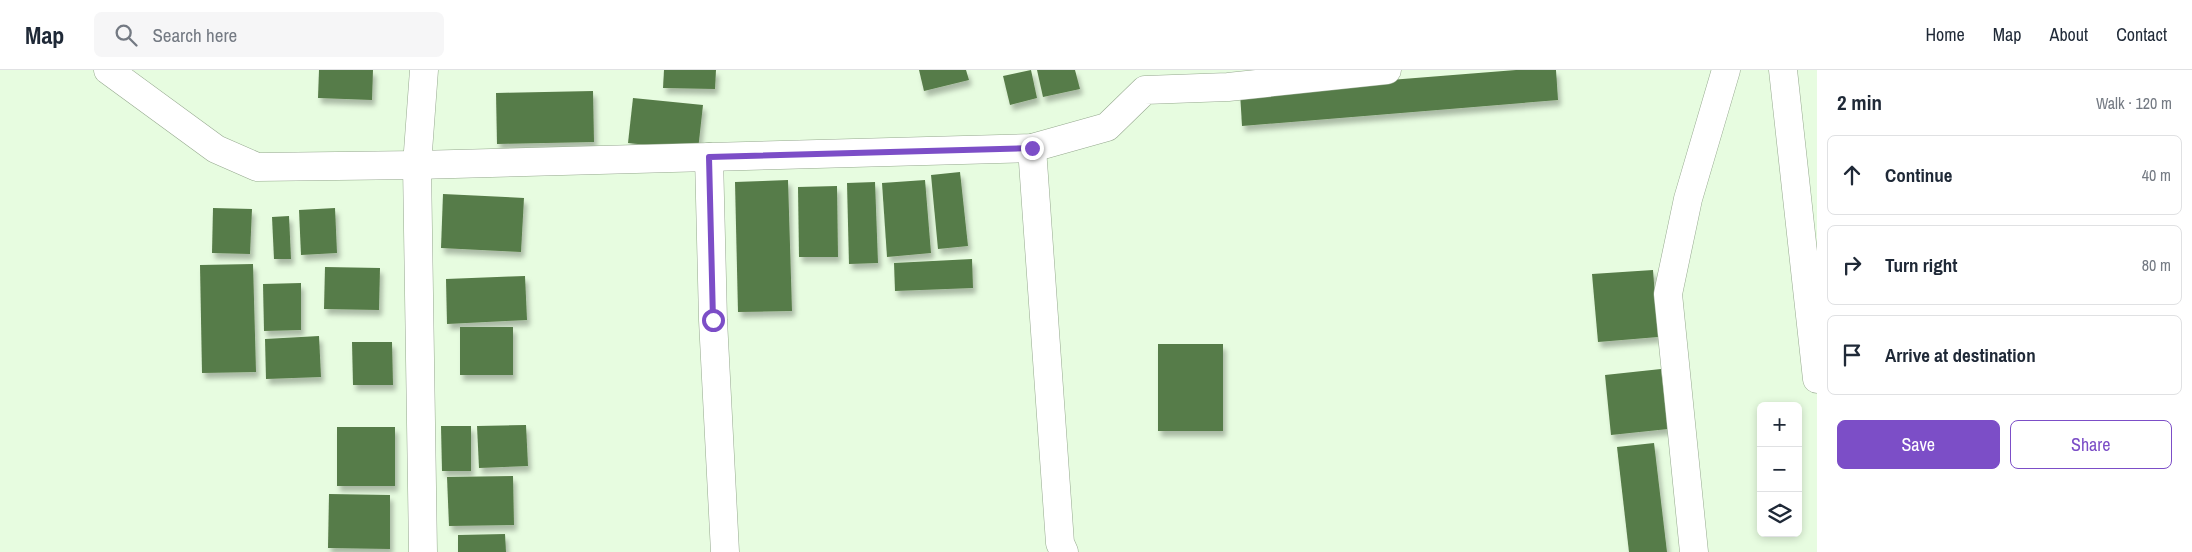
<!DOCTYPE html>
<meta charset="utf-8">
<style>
:root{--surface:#fff;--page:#f6f6f7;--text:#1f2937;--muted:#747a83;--line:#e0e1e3;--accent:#7c4ec7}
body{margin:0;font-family:"Archivo Narrow",sans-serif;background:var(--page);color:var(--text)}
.controls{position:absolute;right:15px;bottom:15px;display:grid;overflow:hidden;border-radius:8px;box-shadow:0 2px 8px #0003}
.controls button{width:45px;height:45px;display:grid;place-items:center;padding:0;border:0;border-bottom:1px solid var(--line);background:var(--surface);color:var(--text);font:25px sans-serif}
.stop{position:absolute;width:15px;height:15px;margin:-11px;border:4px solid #7c4ec7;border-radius:50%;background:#fff}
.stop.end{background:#7c4ec7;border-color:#fff;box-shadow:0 1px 5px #0008}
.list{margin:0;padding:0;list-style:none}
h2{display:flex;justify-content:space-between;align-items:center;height:65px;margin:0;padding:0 20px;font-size:21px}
h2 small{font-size:16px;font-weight:400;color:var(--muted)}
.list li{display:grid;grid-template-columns:32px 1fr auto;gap:15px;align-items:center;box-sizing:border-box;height:80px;margin:0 10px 10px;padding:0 10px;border:1px solid var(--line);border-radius:8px}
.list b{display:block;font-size:19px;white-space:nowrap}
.list em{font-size:16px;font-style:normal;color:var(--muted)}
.actions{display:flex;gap:10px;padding:15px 20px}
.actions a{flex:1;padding:11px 0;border:1px solid var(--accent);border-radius:8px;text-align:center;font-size:18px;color:var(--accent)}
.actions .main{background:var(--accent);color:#fff}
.icon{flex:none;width:28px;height:28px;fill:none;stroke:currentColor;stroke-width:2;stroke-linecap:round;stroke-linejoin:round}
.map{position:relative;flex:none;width:1817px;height:482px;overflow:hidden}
header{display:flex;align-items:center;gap:30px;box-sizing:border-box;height:70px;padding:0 25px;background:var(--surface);border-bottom:1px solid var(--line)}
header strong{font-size:24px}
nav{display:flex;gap:28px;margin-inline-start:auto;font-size:18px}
.search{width:350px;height:45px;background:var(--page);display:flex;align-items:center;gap:12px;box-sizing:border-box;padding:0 18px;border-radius:8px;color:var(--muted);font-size:19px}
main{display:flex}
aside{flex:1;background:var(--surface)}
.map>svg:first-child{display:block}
.building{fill:#577c48;filter:url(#shadow)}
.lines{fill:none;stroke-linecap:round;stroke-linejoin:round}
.street-casing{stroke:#95a88e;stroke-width:29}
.street{stroke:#fff;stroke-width:28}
.route{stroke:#7c4ec7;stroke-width:6}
</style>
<header>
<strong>Map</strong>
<div class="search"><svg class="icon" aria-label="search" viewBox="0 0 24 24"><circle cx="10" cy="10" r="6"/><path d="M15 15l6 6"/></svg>Search here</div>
<nav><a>Home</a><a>Map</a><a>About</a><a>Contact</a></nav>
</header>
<main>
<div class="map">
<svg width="1817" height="482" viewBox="0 0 1817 482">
<defs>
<filter id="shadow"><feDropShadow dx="3" dy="5.5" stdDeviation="2.5" flood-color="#0004"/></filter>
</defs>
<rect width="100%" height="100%" fill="#e7fce0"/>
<g class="building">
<polygon points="319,0 373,0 372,30 318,28"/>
<polygon points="664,0 716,0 715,19 663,18"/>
<polygon points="919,0 966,0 969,10 924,21"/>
<polygon points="1031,0 1037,28 1010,35 1003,6"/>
<polygon points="1037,0 1075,0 1080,19 1043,27"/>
<polygon points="1516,0 1556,0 1558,30 1242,56 1240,22"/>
<polygon points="593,21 594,72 497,74 496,23"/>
<polygon points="633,28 703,35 698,80 628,73"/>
<polygon points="960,102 968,176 938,179 931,105"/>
<polygon points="788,110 792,241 738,242 735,112"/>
<polygon points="925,110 931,183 887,187 882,113"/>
<polygon points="875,112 878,193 849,194 847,113"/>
<polygon points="837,116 838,187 799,187 798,117"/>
<polygon points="443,124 524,128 521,182 441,178"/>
<polygon points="213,138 252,139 250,184 212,183"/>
<polygon points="335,138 337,183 301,185 299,140"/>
<polygon points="289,146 291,189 274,189 272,147"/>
<polygon points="972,189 973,218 895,221 894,193"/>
<polygon points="253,194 256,302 202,303 200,195"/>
<polygon points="325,197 380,198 379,240 324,239"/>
<polygon points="1653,200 1658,267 1598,272 1592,204"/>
<polygon points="525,206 527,250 447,254 446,209"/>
<polygon points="301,213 301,260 264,261 263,214"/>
<rect x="460" y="257" width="53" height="48"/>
<polygon points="319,266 321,307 266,309 265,269"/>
<polygon points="352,272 392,272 393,315 353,315"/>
<rect x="1158" y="274" width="65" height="87"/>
<polygon points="1661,299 1668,359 1611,365 1605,305"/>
<polygon points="526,355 528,396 479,398 477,356"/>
<polygon points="441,356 471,356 471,401 442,401"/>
<rect x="337" y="357" width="58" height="59"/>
<polygon points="1654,373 1667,482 1629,482 1617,377"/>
<polygon points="513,406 514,455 449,456 447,407"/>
<polygon points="329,424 390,425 390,479 328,478"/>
<polygon points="505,464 506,482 458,482 458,465"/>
</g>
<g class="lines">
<defs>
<g id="street">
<polyline points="108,0 216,79 257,97 417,95 423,482"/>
<polyline points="424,0 417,95 1032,78 1107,57 1145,20 1228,17 1387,0"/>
<polyline points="1783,0 1817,309"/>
<polyline points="1032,78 1060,473 1064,482"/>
<polyline points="709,87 713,250 725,482"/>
<polyline points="1694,482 1668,224 1688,129 1726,0"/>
</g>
</defs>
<use href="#street" class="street-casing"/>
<use href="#street" class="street"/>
</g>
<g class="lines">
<polyline class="route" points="713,250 709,87 1032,78"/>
</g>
</svg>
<div class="controls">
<button>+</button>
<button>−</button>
<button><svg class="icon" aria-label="layers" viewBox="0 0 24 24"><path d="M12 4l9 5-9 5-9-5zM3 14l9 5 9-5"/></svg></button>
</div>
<div class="stop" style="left:713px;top:250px"></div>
<div class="stop end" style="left:1032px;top:78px"></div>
</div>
<aside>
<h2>2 min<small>Walk · 120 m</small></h2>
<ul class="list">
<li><svg class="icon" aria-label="ahead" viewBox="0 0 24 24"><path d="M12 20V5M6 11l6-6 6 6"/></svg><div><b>Continue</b></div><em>40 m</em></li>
<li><svg class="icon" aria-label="right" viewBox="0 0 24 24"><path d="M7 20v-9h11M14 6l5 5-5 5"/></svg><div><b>Turn right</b></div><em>80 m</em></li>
<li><svg class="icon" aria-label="arrive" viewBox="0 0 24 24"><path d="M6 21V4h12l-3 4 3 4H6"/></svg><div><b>Arrive at destination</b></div></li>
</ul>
<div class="actions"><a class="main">Save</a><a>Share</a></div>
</aside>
</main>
